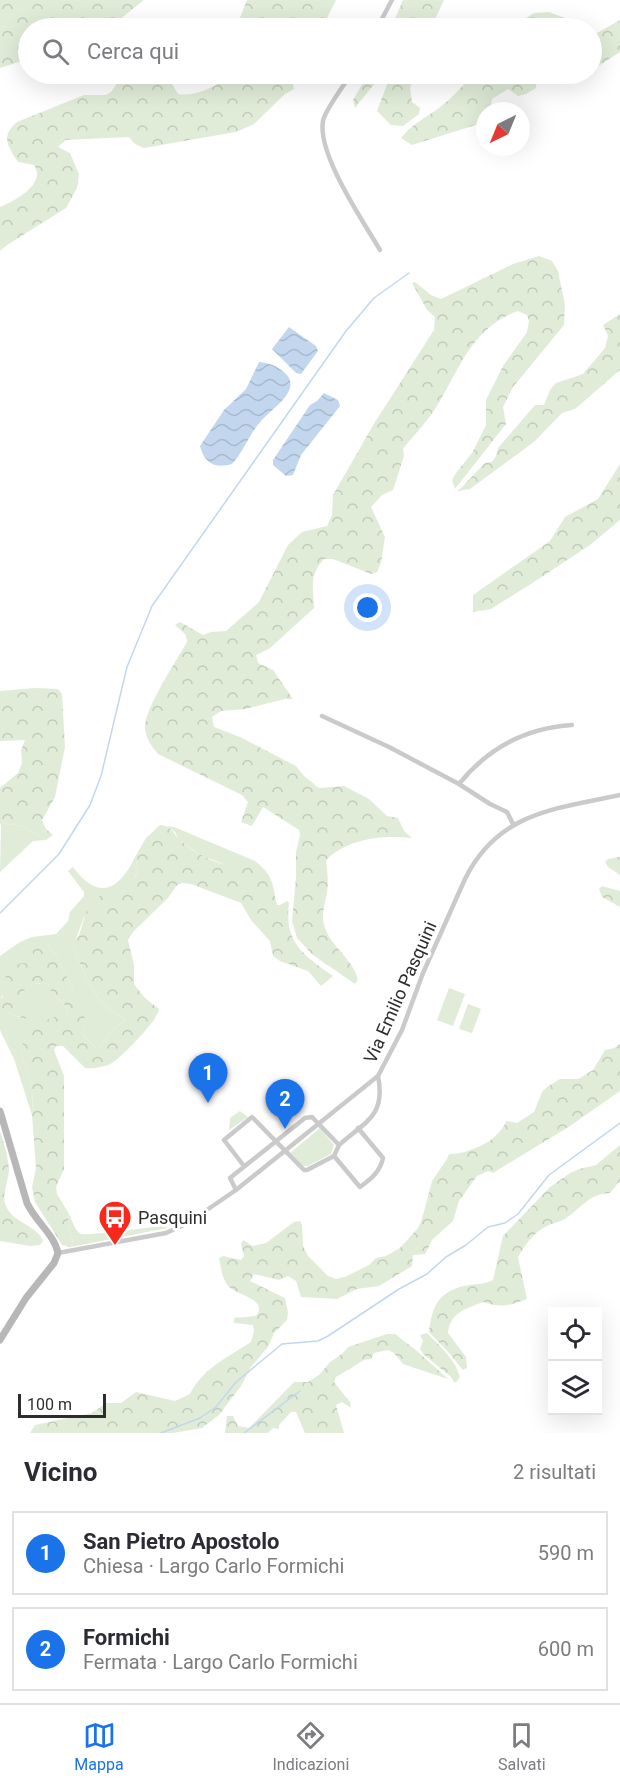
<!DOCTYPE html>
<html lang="it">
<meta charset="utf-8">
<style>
:root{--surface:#fff;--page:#f7f7f7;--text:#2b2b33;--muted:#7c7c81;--line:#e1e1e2;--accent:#1a73e8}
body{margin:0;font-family:Roboto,sans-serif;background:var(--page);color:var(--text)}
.controls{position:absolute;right:18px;bottom:18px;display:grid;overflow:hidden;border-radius:0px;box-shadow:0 6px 24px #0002}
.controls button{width:54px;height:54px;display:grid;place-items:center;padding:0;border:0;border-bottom:2px solid var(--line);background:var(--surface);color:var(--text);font:30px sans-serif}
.compass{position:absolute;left:476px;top:102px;width:54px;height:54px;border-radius:50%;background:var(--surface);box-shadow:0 6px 24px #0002;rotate:223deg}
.scale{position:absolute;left:18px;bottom:15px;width:88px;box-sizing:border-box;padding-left:6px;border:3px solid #2d2d2d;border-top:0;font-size:16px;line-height:21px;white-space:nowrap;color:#2d2d2d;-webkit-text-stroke:4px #fff;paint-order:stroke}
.you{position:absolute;left:368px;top:608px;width:21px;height:21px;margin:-15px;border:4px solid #fff;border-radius:50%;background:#1a73e8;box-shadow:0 0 0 9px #1a73e833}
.badge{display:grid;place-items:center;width:39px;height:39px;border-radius:50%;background:var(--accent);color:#fff;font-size:20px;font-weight:700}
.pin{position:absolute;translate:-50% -50px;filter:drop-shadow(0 2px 3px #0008)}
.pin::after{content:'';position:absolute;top:32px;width:21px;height:18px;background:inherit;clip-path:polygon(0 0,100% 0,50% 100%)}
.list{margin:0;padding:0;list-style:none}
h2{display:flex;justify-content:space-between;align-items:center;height:78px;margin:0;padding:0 24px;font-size:26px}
h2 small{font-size:20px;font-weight:400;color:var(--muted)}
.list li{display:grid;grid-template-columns:39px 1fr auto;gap:18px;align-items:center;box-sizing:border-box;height:84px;margin:0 12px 12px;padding:0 12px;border:2px solid var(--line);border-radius:0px}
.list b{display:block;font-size:22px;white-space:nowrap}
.list p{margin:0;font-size:20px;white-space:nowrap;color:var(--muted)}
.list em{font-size:20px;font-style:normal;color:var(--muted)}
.icon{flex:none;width:33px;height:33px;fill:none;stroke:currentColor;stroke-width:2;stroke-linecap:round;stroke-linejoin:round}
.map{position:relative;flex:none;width:620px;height:1433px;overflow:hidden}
.search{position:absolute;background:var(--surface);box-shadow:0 6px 24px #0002;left:18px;right:18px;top:18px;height:66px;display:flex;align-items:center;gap:15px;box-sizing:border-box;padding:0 21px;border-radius:33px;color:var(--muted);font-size:22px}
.sheet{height:270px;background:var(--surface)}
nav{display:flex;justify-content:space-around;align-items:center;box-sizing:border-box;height:84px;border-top:2px solid var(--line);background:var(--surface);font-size:16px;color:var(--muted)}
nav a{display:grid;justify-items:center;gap:3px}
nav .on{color:var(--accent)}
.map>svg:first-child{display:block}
.green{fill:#e0ecd8}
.forest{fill:url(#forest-crowns)}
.water{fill:url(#water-waves)}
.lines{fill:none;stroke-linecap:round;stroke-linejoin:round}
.stream{stroke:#c2d7ee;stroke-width:1.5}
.street{stroke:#cacaca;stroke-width:4.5}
.secondary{stroke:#b7b7b7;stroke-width:7}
.labels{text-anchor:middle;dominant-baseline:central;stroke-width:6;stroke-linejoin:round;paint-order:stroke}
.street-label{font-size:18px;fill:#2d2d2d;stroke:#fff}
.poi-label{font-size:18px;fill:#2d2d2d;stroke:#fff;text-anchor:start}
</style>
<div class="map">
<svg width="620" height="1433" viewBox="0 0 620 1433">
<defs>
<pattern id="forest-crowns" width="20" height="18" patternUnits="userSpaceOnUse" patternTransform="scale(1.5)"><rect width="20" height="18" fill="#e0ecd8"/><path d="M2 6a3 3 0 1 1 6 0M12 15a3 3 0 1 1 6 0" fill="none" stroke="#c0cbba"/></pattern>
<pattern id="water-waves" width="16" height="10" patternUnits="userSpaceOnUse" patternTransform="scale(1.5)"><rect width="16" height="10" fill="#c2d7ee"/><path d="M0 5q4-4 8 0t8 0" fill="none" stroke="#a7b9cc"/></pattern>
</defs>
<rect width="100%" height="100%" fill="#fff"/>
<g class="green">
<polygon points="1,823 22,826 46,840 33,841 0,872"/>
<polygon points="167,826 174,827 255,861 229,866 202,856 179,840 175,832"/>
<path d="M135,857l3,12 -3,9 -51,39 -11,30c13,29 20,57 51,71l2,2 -15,11 -12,17h-3l-13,-13 1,-16 -12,-32 -15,-30 -12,-16 -45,58v-43l20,-14 12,-5 24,-3 12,-13 2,-9 14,-16v-4l-16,-21 5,-4c25,34 46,24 62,-10z"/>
<polygon points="41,983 51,985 51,991 68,1008 66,1013 21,1052 33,1091 32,1115 14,1059 0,1030 0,1012 12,1014 24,1019 22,993 29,985"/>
<polygon points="449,988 465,994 453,1026 437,1020"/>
<polygon points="468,1004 481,1009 472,1033 459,1029"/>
<polygon points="240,1111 248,1117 229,1130 230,1118"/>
<polygon points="320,1128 334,1145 331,1154 308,1166 303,1166 290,1153"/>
<path d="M69,1214c3,6 6,17 12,20 5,2 75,-7 85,-9l1,3 -96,19 2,-4 -5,-20z"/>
</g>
<g class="forest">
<polygon points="0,0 144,0 109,28 28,28 28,59 0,68"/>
<polygon points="247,0 336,0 322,28 236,28"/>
<polygon points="403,0 444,0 431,28 391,28"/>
<polygon points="549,12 567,19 574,28 510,28 534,13"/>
<polygon points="620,20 620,52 592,70 592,34 597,33"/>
<path d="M124,74h42l12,20c16,3 36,-7 50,-16l1,-4h67l-4,5 2,10 -9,5 -31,30 -18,8 -92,16 -9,-4 -6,-7 -64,3 -7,7 12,6 9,21 -2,14 -11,20 -59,37 -7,6v-44c14,-6 47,-23 34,-42l-16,-3c-10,-16 -18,-25 -1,-40l67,-27h22l5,-3z"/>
<polygon points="368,74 414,74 410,88 412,102 420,108 419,114 403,126 391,125 377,111 388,82 379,78 355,108 353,100"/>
<path d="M473,74h64l-1,14 -10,6 -8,2 -10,-7 -16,10 -2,12h-5v9l-3,3 -70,22 -11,-7c11,-14 24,-20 38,-30 13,-10 24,-22 34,-34z"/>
<path d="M539,256l13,5 6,10 7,34 -1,20 -51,62 -10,20 3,17 -51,65 -3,-9 4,-7 16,-20 14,-28v-25l17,-34 24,-34 2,-11 -2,-6 -9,-4c-47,16 -59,60 -83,98 -9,14 -22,27 -32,40l1,7 -11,34 -11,5 -11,12 14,30 -4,26 -4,9 -6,2 -38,-15h-9c-15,17 -11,27 -10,49l-45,41 -13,6 2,8 15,7 20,29h-8l-40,10 -24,2 -9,6 2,10 26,10 56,29 8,10 15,12 25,-2 25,13 18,17 11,2 6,13 8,7c-29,-3 -63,0 -86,22 1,10 3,23 1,33 -2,11 -6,21 -3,32 6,22 29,33 34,55l-3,4 -42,-29 -16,-17 -5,-17 4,-44v-25l4,-17 -1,-5 -36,-23 -11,19 -11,-4 7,-20 -6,-7 -84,-41c-6,-7 -11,-14 -13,-24 -3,-18 32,-70 42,-88l-1,-7 -11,-10 5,-3 23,13 8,-3 15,-1 33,-29 29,-57 14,-13 25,-6 5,-11 1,-20 42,-73 59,-92 1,-13 -8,-7 -15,-27 3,-1 16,13 10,4 72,-35z"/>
<polygon points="620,314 620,370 575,409 562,413 535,441 470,489 458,491 485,463 492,462 496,456 498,448 535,405 544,405 550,390 556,383 583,374 605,348 608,336 603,325"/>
<polygon points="620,464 620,520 590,545 534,582 491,609 473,612 473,595 550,541 565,517 598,499"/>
<polygon points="35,688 58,689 62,694 65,747 55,797 42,820 46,829 53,835 46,840 22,826 1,823 0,826 0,788 18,773 22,763 21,750 25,740 0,741 0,691"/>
<path d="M160,825c13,1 13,9 21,16 13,11 30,21 46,24 9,1 19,-4 28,-4 19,15 17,22 22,44h3l7,-4 2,2c-5,39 14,52 44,73l-12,10 -13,-15 -28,-10 -7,-5 -3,-15 -19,-21 -10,-17 -50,-19 -9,-1 -5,2 -9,13 -35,34 -5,8 6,25v19l10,13 15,12c0,10 -37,48 -47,54 -6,4 -21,6 -27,5l-22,-22h-7l-2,4 10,26v93l-8,18 1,7 12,20 -1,9 5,20 -2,4 -9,-2 -27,-43 -3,-15 4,-19 -4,-53 1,-24 -12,-39 2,-9 13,-19 30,-11 2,-5 -17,-17 -1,-6 -10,-2 -10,2 -8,8 6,24 -3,2 -13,-5 -11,-1 -1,5v-19l3,-2c-2,-16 5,-35 24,-34l6,-9 -2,-11 7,-5 7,3 12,16 15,30 13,32 -2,16 13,13h3l12,-17 15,-11 -2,-2c-31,-14 -38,-42 -51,-71 0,-6 3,-7 6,-12 4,-10 5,-22 12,-31 10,-12 31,-18 44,-26l3,-9 -3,-12 11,-19z"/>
<polygon points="618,857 620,857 620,875 608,867 605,862 608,859"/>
<polygon points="602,886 620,891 620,907 602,897 599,889"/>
<path d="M620,1044v47l-50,35 -77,47 -5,-2 -11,5 -18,25 -6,20 -21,19 -7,14 -12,1 -1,11 -33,20 -22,3 -20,10 -36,-2 -5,-16 -8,-5 -9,4 -25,-6 -4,7 35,17 3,14 -1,8 -13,13 -6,14 -17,20 -10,19 -22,29 -17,13 -29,5h-143l5,-8 57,-12 14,-10h15l15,-11 39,9 15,-7c12,-25 38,-37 61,-52l3,-11 -1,-6 -19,-2v-5l22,-2c13,-17 -19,-20 -28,-30 -6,-8 -7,-18 -9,-28l4,-2 18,4 3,-4 -3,-12 2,-4 10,6 13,-3 28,-21 6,-1 2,4 1,21 5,10 20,20 8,3 9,-2 24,-12 7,-7 10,-2 14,-8 18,-20 4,-9 10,-38 15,-22 2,-5c20,0 50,-13 57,-33l11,2 17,-11 8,-20 5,-5 13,-8h18l15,-9 12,-20 9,-2z"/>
<path d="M0,1131c4,12 8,25 9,38 0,11 -8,26 -3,37 7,17 31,19 37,35l-3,4 -10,1 -30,-5z"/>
<path d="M620,1145v36l-10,12c-20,0 -30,16 -45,26 -5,3 -12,4 -18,7 -13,6 -22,19 -29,31l9,42c-18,7 -26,9 -44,3 -18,7 -33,11 -35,31l18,24 1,11 -4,2 -15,-18 -19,-20c3,-28 11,-42 40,-47 8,-1 17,-1 24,-5l10,-44 47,-49 20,-14 9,-4 17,-4z"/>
<path d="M427,1333c13,13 28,26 33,44l-3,4 -3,1 -3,-5 -28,-23 -3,-5 3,-8 -3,-6z"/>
<polygon points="387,1334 395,1334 417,1351 448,1379 403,1364 394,1353 388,1350 374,1353 371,1359 364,1360 336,1377 334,1382 350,1402 351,1408 342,1402 336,1405 344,1433 305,1433 296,1412 291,1412 279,1425 279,1429 273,1428 268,1433 225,1433 227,1416 233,1416 238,1426 249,1428 294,1382 308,1382 319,1375 330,1362 342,1354 348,1347"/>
</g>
<g class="water">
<polygon points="289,327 316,346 318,351 301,374 296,373 272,349"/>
<path d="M259,362c11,1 18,4 26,11 18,17 -13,35 -24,48 -12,13 -17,30 -29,43 -17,5 -28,-1 -32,-18l24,-36 22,-21z"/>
<polygon points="324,393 338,400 340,406 301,455 293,475 286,476 273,465 273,460 310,405 317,401"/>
</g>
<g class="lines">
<g class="stream">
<polyline points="0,913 59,854 90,805 101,776 127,667 152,606 346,331 374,298 409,273"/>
<polyline points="161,1433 200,1418 216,1407 236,1382 282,1344 318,1341 328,1336 399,1289 427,1274 446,1257 466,1245 488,1227 505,1223 518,1214 549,1175 620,1123"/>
<polyline points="244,1433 300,1391"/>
</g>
<g class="street">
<polyline points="377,28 392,0"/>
<path d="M351,74c-6,10 -26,36 -28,47 -6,33 40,100 57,129"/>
<polyline points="322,716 389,747 459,784 490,804 507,812 513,824"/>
<path d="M459,784c29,-36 67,-56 113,-59"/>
<path d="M334,1156l26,31c11,-8 20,-15 23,-29l-25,-30"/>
<polyline points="244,1166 224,1140 252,1117 304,1170 307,1170 334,1156 339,1145"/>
<path d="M236,1190l-6,-12 75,-60 7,-1 27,28c27,-24 47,-29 39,-69"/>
<path d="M58,1253l108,-20 22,-10 48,-33 142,-114 24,-46 21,-57 42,-94c33,-67 90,-70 155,-84"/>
</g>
<path class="secondary" d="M0,1111l27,92c8,18 27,31 31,50l-4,10 -28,35 -26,42"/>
</g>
<defs>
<symbol id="bus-pin" viewBox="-11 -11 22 30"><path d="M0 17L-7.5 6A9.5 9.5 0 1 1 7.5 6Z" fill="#f6291c" stroke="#fff"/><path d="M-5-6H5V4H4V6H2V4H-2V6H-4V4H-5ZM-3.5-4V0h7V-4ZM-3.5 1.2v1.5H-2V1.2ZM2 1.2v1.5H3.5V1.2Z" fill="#fff"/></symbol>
</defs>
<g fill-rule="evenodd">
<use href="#bus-pin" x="96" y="1198" width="38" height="52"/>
</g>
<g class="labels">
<g class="street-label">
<text transform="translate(400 992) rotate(-66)">Via Emilio Pasquini</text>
</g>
<g class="poi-label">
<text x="138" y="1217">Pasquini</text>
</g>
</g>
</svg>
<div class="controls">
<button><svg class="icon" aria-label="locate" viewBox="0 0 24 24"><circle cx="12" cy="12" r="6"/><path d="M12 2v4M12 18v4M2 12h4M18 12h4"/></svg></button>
<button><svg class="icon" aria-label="layers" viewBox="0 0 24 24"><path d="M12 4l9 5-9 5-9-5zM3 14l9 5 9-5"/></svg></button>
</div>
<svg class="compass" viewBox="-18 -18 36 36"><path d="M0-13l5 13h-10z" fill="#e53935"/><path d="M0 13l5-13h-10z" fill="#7c7c81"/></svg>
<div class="scale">100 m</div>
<div class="you"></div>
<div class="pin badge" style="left:208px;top:1103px">1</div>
<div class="pin badge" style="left:285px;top:1129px">2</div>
<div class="search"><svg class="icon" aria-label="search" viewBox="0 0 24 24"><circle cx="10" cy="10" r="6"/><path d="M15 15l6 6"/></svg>Cerca qui</div>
</div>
<section class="sheet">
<h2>Vicino<small>2 risultati</small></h2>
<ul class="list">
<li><span class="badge">1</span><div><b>San Pietro Apostolo</b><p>Chiesa · Largo Carlo Formichi</p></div><em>590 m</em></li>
<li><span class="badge">2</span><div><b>Formichi</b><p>Fermata · Largo Carlo Formichi</p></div><em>600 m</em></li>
</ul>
</section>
<nav>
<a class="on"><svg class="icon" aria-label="map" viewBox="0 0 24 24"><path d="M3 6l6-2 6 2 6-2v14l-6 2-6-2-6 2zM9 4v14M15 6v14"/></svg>Mappa</a>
<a><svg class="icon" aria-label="directions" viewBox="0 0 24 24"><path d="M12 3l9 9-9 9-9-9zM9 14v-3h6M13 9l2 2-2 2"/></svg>Indicazioni</a>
<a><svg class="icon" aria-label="saved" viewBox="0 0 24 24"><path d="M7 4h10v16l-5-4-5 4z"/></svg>Salvati</a>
</nav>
